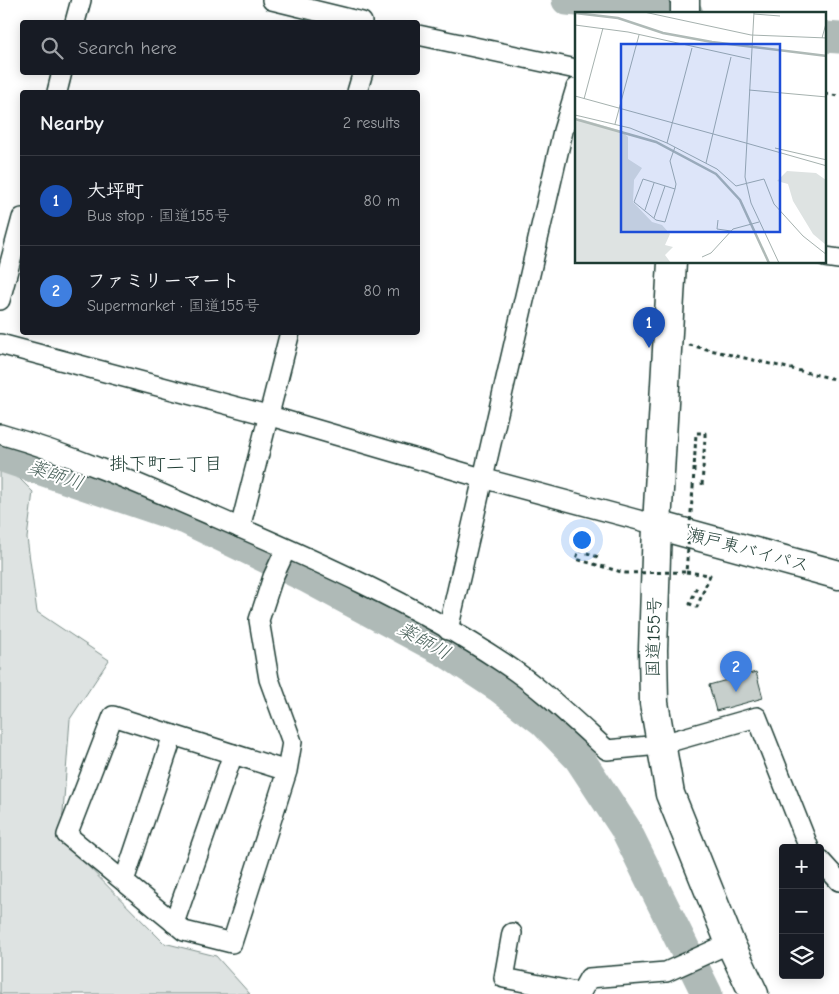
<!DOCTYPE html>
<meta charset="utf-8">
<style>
:root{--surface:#171b24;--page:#242831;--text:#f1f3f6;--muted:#9ea1a6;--line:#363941;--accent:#1f6fb2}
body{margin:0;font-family:"Comic Neue","Klee One",sans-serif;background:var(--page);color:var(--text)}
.controls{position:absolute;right:15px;bottom:15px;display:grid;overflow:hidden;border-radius:5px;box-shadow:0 2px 12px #0003}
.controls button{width:45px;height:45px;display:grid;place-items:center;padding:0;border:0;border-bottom:1px solid var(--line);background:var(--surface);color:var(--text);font:25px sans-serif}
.you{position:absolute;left:581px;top:539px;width:18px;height:18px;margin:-12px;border:4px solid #fff;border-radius:50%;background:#1a73e8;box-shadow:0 0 0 8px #1a73e833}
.badge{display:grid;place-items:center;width:32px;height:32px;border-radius:50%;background:var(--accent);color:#fff;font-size:16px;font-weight:700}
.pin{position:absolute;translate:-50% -41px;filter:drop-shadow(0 1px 2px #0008)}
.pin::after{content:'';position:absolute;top:26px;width:18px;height:15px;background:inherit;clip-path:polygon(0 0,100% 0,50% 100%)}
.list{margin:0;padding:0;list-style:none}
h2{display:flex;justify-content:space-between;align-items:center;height:65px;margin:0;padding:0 20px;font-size:21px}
h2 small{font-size:16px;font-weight:400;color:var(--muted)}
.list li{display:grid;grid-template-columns:32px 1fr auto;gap:15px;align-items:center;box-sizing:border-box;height:90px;padding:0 20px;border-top:1px solid var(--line)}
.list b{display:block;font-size:19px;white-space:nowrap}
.list p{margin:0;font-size:16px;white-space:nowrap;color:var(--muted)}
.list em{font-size:16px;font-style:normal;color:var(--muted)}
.icon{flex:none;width:28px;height:28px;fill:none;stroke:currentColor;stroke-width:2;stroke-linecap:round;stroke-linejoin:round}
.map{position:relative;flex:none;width:839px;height:994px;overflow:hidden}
.search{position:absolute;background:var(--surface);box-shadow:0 2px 12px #0003;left:20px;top:20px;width:400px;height:55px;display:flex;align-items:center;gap:12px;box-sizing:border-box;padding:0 18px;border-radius:5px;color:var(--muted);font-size:19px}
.panel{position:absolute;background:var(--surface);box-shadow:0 2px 12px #0003;left:20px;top:90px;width:400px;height:245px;border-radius:5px}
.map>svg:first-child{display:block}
.green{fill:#dee3e2;stroke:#7e908b}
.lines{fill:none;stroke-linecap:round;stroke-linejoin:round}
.river{stroke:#afbab7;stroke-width:31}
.building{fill:#c7cfcc;stroke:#1f3d34}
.minor-casing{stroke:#1f3d34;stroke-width:22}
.highway-casing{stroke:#1f3d34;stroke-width:31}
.path{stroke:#1f3d34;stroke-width:3;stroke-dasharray:4 4;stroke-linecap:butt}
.minor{stroke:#fff;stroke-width:19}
.highway{stroke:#fff;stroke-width:28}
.path-bridge{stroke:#1f3d34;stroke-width:3;stroke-dasharray:4 4;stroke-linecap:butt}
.labels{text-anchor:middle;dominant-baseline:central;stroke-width:4;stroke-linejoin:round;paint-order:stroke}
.street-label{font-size:18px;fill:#1f3d34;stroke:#fff}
.neighbourhood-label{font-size:19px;fill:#1f3d34;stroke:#fff}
.water-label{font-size:19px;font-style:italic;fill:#4a625b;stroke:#fff}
.inset-river{fill:none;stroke:#afbab7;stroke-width:2.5}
.inset-road{fill:none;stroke:#a5b1ae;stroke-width:1}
.view{fill:#1d4ed8;fill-opacity:0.15;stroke:#1d4ed8;stroke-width:2.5}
.inset-edge{fill:none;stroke:#1f3d34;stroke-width:2.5}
</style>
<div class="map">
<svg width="839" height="994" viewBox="0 0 839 994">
<rect width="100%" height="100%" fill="#fff"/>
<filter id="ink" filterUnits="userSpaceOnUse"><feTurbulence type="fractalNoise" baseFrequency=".02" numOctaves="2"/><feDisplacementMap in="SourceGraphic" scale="10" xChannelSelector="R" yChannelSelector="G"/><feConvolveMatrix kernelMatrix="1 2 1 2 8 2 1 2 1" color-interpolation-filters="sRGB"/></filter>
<g filter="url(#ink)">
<polygon class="green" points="0,463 6,465 33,492 27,538 37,612 109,660 70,719 61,839 164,943 216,956 250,994 0,994"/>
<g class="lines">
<g class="river">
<polyline points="567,0 669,9 688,14"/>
<polyline points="825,37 839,38"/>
<polyline points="0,456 186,519 308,578 446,652 499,687 543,721 579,758 625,828 707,994"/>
</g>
</g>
<polygon class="building" points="756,672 763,698 716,711 709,685"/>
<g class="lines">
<defs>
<g id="minor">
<polyline points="272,0 362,22"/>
<polyline points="75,22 81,0"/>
<polyline points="418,35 576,69"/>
<polyline points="57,92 62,72"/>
<polyline points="357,92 363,72"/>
<polyline points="825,257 839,259"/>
<polyline points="0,300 22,218"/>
<polyline points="0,344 267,415 482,478 657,525"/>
<path d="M0,434c74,21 144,52 215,83 95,41 202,88 287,145 38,25 72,58 105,88l52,-5 98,-28 52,131"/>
<polyline points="240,528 290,332"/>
<polyline points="286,549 273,577 259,620 269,679 292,742 287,771 232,943 184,931 67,835 113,716 287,771"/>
<polyline points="448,630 563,131 576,88"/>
<polyline points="820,860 839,881"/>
<polyline points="124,881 173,735"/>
<polyline points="174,923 233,754"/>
<polyline points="512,933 504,978 581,993"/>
<polyline points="580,994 589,978 666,972 730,943"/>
</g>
<g id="highway">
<polyline points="685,14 685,0"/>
<polyline points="672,262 657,525 653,650 654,703 670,794 730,943 754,994"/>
<polyline points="657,525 839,575"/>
</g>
</defs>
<use href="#minor" class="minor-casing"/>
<use href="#highway" class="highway-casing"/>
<g class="path">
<polyline points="825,94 839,96"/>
<polyline points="689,345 839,380"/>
<polyline points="693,488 696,433 705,433 705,437 702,486"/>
<polyline points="598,557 579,550 576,559 625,573"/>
<polyline points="686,572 710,575 697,607 690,604 698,584"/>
</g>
<use href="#minor" class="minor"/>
<use href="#highway" class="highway"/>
<polyline class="path-bridge" points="625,573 686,572 693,488"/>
</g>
</g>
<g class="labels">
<g class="street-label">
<text transform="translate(748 550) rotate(15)">瀬戸東バイパス</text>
<text transform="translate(654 637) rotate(-89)">国道155号</text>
</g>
<g class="neighbourhood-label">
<text x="166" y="464">掛下町二丁目</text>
</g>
<g class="water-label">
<text transform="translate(56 475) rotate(19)">薬師川</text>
<text transform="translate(424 641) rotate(29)">薬師川</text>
</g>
</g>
<g transform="translate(575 12)">
<rect width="251" height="251" fill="#fff"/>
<path d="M6,107l41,12 6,6v22l14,9 -8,12 -1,22 19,20 10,3 8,9 -5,11 8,2 -8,8 6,8h-96v-142zM212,159l29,2 10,7v65l-13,-11 -20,-33 -5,-17 -11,-3z" fill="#dee3e2"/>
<path class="inset-river" d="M0,1l43,5 45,15 49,9 115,14M0,107l81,23 60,32 24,26 29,63"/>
<path class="inset-road" d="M69,0l107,23 76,3M179,0l-9,165 6,26 28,60M179,2l26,2M0,13l53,7 122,27M247,26l5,-18M174,78l78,7M0,84l171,47M9,87l19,-71M0,103l55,13 37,15 50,26 19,17 28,-7 10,25 29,32 24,19M40,112l24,-89M92,131l25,-95M171,131l81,23M100,135l-5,14 6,23 -1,5 -10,33 -9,-2 -22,-18 9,-23 32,10M200,136l52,12M131,151l25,-106M70,198l9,-27M79,206l11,-32M143,208l-1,9 14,2M127,245l9,-4 22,-24 26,-7"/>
<path class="view" d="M46,32h159v188h-159z"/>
<rect width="251" height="251" class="inset-edge"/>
</g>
</svg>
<div class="controls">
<button>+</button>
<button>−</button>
<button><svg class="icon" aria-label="layers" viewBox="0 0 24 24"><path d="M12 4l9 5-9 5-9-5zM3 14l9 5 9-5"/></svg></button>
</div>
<div class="you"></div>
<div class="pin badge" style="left:649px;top:348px;background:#1a4fb4">1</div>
<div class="pin badge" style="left:736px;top:692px;background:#3f7fe0">2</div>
<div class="search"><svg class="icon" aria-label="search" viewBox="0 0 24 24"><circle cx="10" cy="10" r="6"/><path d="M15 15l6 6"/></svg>Search here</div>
<section class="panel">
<h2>Nearby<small>2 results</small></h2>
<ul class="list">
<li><span class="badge" style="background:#1a4fb4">1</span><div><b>大坪町</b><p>Bus stop · 国道155号</p></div><em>80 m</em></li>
<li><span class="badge" style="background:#3f7fe0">2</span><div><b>ファミリーマート</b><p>Supermarket · 国道155号</p></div><em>80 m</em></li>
</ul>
</section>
</div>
